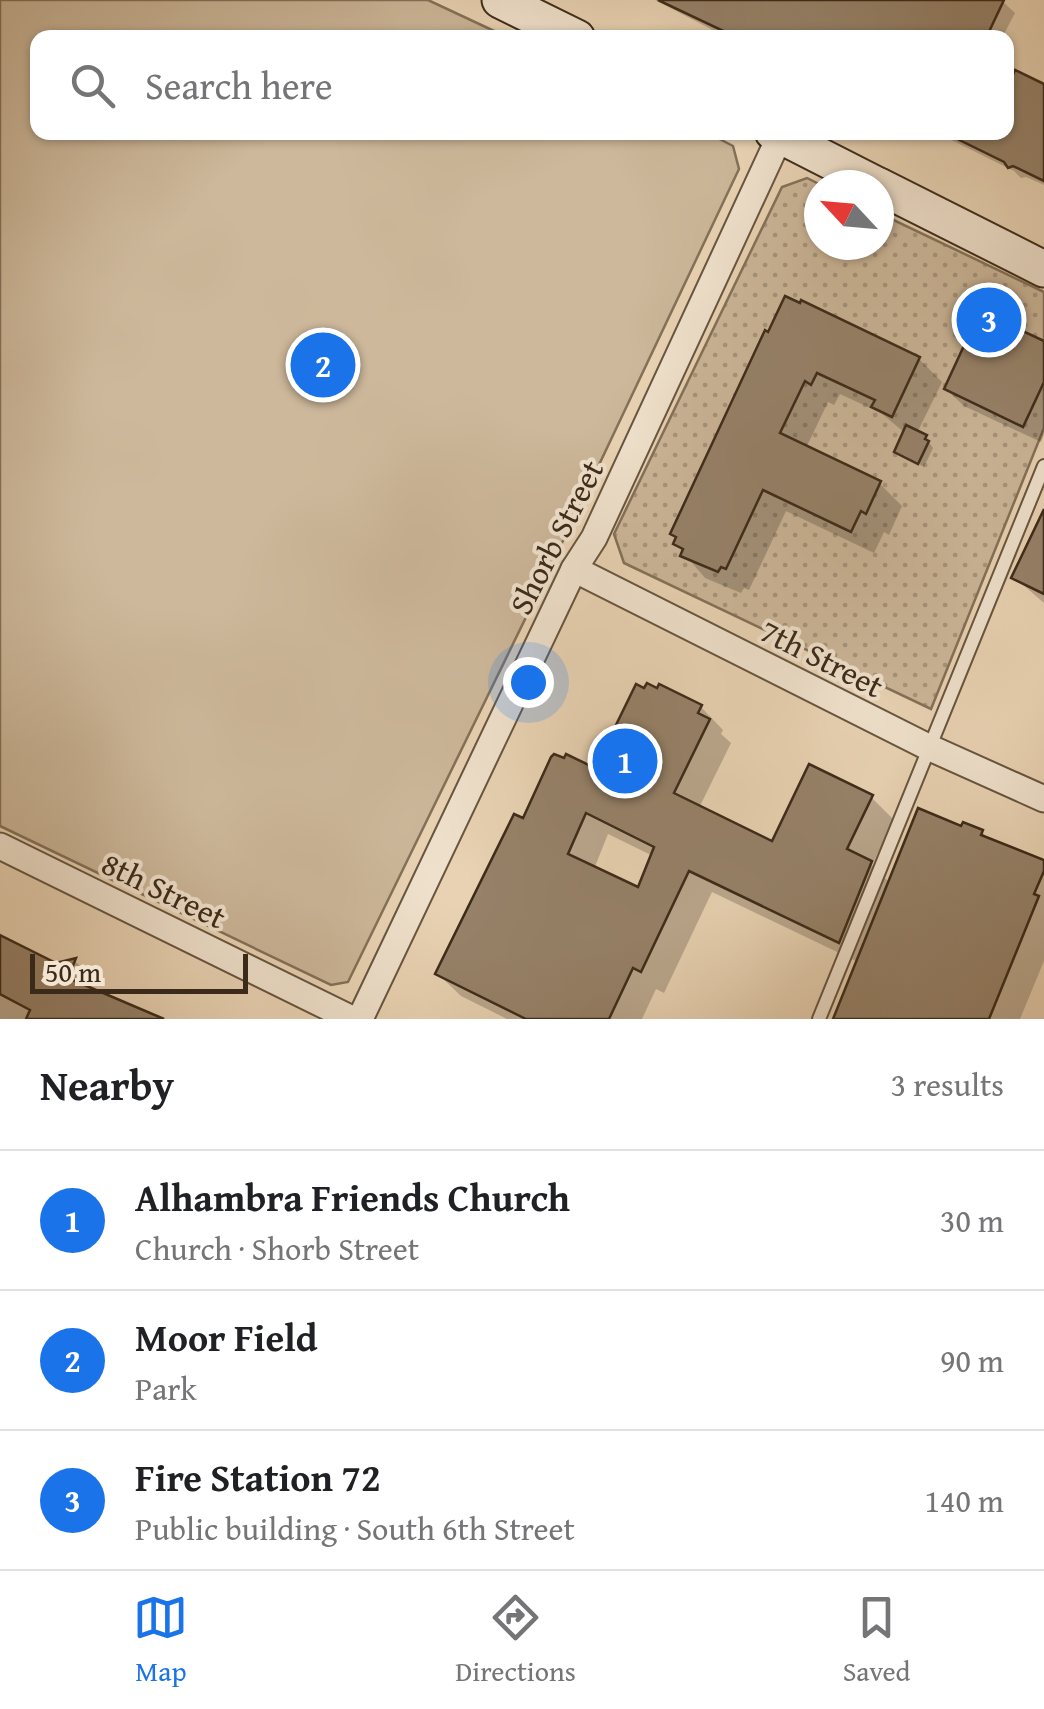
<!DOCTYPE html>
<meta charset="utf-8">
<style>
:root{--surface:#fff;--page:#f2f2f2;--text:#202124;--muted:#757577;--line:#e0e0e0;--accent:#1a73e8}
body{margin:0;font-family:"Gentium Book Plus",serif;background:var(--page);color:var(--text)}
.compass{position:absolute;left:804px;top:170px;width:90px;height:90px;border-radius:50%;background:var(--surface);box-shadow:0 2px 8px #0004;rotate:296deg}
.scale{position:absolute;left:30px;bottom:25px;width:218px;box-sizing:border-box;padding-left:10px;border:5px solid #3b2a1a;border-top:0;font-size:28px;line-height:35px;white-space:nowrap;color:#3b2a1a;-webkit-text-stroke:8px #f2e4d0;paint-order:stroke}
.you{position:absolute;left:528px;top:682px;width:35px;height:35px;margin:-25px;border:8px solid #fff;border-radius:50%;background:#1a73e8;box-shadow:0 0 0 15px #1a73e833}
.badge{display:grid;place-items:center;width:65px;height:65px;border-radius:50%;background:var(--accent);color:#fff;font-size:32px;font-weight:700}
.pin{position:absolute;translate:-50% -50%;border:5px solid #fff;box-shadow:0 2px 10px #0006}
.list{margin:0;padding:0;list-style:none}
h2{display:flex;justify-content:space-between;align-items:center;height:130px;margin:0;padding:0 40px;font-size:42px}
h2 small{font-size:32px;font-weight:400;color:var(--muted)}
.list li{display:grid;grid-template-columns:65px 1fr auto;gap:30px;align-items:center;box-sizing:border-box;height:140px;padding:0 40px;border-top:2px solid var(--line)}
.list b{display:block;font-size:38px;white-space:nowrap}
.list p{margin:0;font-size:32px;white-space:nowrap;color:var(--muted)}
.list em{font-size:32px;font-style:normal;color:var(--muted)}
.icon{flex:none;width:55px;height:55px;fill:none;stroke:currentColor;stroke-width:2;stroke-linecap:round;stroke-linejoin:round}
.map{position:relative;flex:none;width:1044px;height:1019px;overflow:hidden}
.search{position:absolute;background:var(--surface);box-shadow:0 2px 8px #0004;left:30px;right:30px;top:30px;height:110px;display:flex;align-items:center;gap:25px;box-sizing:border-box;padding:0 35px;border-radius:20px;color:var(--muted);font-size:38px}
.sheet{height:550px;background:var(--surface)}
nav{display:flex;justify-content:space-around;align-items:center;box-sizing:border-box;height:140px;border-top:2px solid var(--line);background:var(--surface);font-size:28px;color:var(--muted)}
nav a{display:grid;justify-items:center;gap:5px}
nav .on{color:var(--accent)}
.map>svg:first-child{display:block}
.grass{fill:url(#grass-dots);stroke:#84715a;stroke-width:2.5}
.park{fill:#cdb89b;stroke:#84715a;stroke-width:2.5}
.shadow{fill:#0003;fill-rule:evenodd}
.building{fill:#97836b;stroke:#3b2a1a;stroke-width:2.5;fill-rule:evenodd}
.lines{fill:none;stroke-linecap:round;stroke-linejoin:round}
.lane-casing{stroke:#675541;stroke-width:16}
.street-casing{stroke:#675541;stroke-width:29}
.secondary-casing{stroke:#3b2a1a;stroke-width:39}
.lane{stroke:#f2e4d0;stroke-width:12}
.street{stroke:#f2e4d0;stroke-width:25}
.secondary{stroke:#f2e4d0;stroke-width:35}
.labels{text-anchor:middle;dominant-baseline:central;stroke-width:8;stroke-linejoin:round;paint-order:stroke}
.street-label{font-size:32px;fill:#3b2a1a;stroke:#f2e4d0}
</style>
<div class="map">
<svg width="1044" height="1019" viewBox="0 0 1044 1019">
<defs>
<pattern id="grass-dots" width="8" height="8" patternUnits="userSpaceOnUse" patternTransform="scale(2.5)"><rect width="8" height="8" fill="#cdb89b"/><path d="M2 2h.1M6 6h.1" fill="none" stroke="#a8967e" stroke-width="1.8" stroke-linecap="round"/></pattern>
</defs>
<rect width="100%" height="100%" fill="#ebd5b6"/>
<filter id="stains"><feTurbulence type="fractalNoise" baseFrequency=".002" numOctaves="4"/><feColorMatrix values="0 0 0 0 .2 0 0 0 0 .09 0 0 0 0 .02 0 0 0 .5 -.17"/></filter>
<radialGradient id="worn" r=".72"><stop offset=".6" stop-color="#630" stop-opacity="0"/><stop offset="1" stop-color="#630" stop-opacity=".3"/></radialGradient>
<polygon class="grass" points="807,178 821,185 819,245 879,245 879,213 1044,292 1044,428 931,709 624,563 614,534 782,187"/>
<polygon class="park" points="0,0 428,0 507,37 38,38 38,132 706,132 733,146 739,169 553,562 348,982 331,985 0,826"/>
<g class="shadow">
<polygon points="655,0 1001,0 1015,13 1002,38 993,38 963,23 956,38 728,38"/>
<polygon points="1044,85 1044,185 1026,177 1021,178 1014,171 935,132 1006,132"/>
<polygon points="802,303 919,359 942,382 917,433 925,437 933,448 924,467 897,451 905,433 881,413 840,394 834,405 828,402 806,448 880,484 902,506 889,535 884,532 874,553 786,511 749,590 744,588 741,593 705,578 676,544 769,335"/>
<polygon points="1044,345 1044,435 1041,442 964,406 946,389"/>
<polygon points="1044,548 1044,603 1014,577"/>
<path d="M701,707l22,23 -2,4 10,9 -32,65 75,36 97,-47 23,23 -22,45 18,18 73,-54 19,3 9,10 53,21v98l-24,58h-185l23,-57 -146,-70 -48,101 -8,-4 -14,30h-135l-46,-23 -23,-22 86,-153zM608,834l45,22 -14,34 -45,-21z"/>
<polygon points="0,940 56,965 75,961 86,972 80,986 158,1019 0,1019"/>
</g>
<g class="building">
<polygon points="658,0 1004,0 986,38 738,38"/>
<polygon points="1015,70 1044,84 1044,181 1013,166 1008,168 1004,162 943,132 1006,132 1006,89"/>
<polygon points="785,296 800,303 801,300 920,357 892,417 871,407 875,400 817,373 811,385 805,381 780,433 881,481 866,514 861,511 851,532 763,490 726,569 721,567 718,572 680,556 683,549 673,544 676,537 670,534 765,330 768,332"/>
<polygon points="980,311 1044,341 1044,382 1023,427 944,389"/>
<polygon points="906,425 927,435 925,439 929,441 918,464 894,452"/>
<polygon points="1044,509 1044,594 1011,578"/>
<path d="M647,683l10,5 2,-4 43,21 -4,8 12,6 -36,74 98,48 37,-77 64,31 -26,54 25,12 -33,82 -150,-72 -48,101 -8,-4 -24,51h-83l-91,-45 79,-160 9,4 28,-61 3,-3 10,4 2,-4 29,14 41,-84 8,4zM586,813l68,34 -16,40 -70,-33z"/>
<polygon points="918,808 961,826 963,822 983,830 981,835 1044,860 1044,871 1034,894 1039,896 989,1019 833,1019"/>
<polygon points="0,935 56,963 76,958 68,978 164,1019 26,1019 30,1010 0,994"/>
</g>
<g class="lines">
<defs>
<polyline id="lane" points="819,1019 1044,466"/>
<g id="street">
<polyline points="574,569 928,747 1044,799"/>
<polyline points="0,846 352,1019"/>
<polyline points="360,1019 574,569 594,538 780,136"/>
</g>
<g id="secondary">
<polyline points="500,0 577,38"/>
<polyline points="773,132 877,185"/>
<polyline points="879,186 1044,269"/>
</g>
</defs>
<use href="#lane" class="lane-casing"/>
<use href="#street" class="street-casing"/>
<use href="#secondary" class="secondary-casing"/>
<use href="#lane" class="lane"/>
<use href="#street" class="street"/>
<use href="#secondary" class="secondary"/>
</g>
<g class="labels">
<g class="street-label">
<text transform="translate(556 537) rotate(-63)">Shorb Street</text>
<text transform="translate(822 658) rotate(27)">7th Street</text>
<text transform="translate(164 890) rotate(26)">8th Street</text>
</g>
</g>
<rect width="100%" height="100%" filter="url(#stains)"/>
<rect width="100%" height="100%" fill="url(#worn)"/>
</svg>
<svg class="compass" viewBox="-18 -18 36 36"><path d="M0-13l5 13h-10z" fill="#e53935"/><path d="M0 13l5-13h-10z" fill="#757577"/></svg>
<div class="scale">50 m</div>
<div class="you"></div>
<div class="pin badge" style="left:625px;top:761px">1</div>
<div class="pin badge" style="left:323px;top:365px">2</div>
<div class="pin badge" style="left:989px;top:320px">3</div>
<div class="search"><svg class="icon" aria-label="search" viewBox="0 0 24 24"><circle cx="10" cy="10" r="6"/><path d="M15 15l6 6"/></svg>Search here</div>
</div>
<section class="sheet">
<h2>Nearby<small>3 results</small></h2>
<ul class="list">
<li><span class="badge">1</span><div><b>Alhambra Friends Church</b><p>Church · Shorb Street</p></div><em>30 m</em></li>
<li><span class="badge">2</span><div><b>Moor Field</b><p>Park</p></div><em>90 m</em></li>
<li><span class="badge">3</span><div><b>Fire Station 72</b><p>Public building · South 6th Street</p></div><em>140 m</em></li>
</ul>
</section>
<nav>
<a class="on"><svg class="icon" aria-label="map" viewBox="0 0 24 24"><path d="M3 6l6-2 6 2 6-2v14l-6 2-6-2-6 2zM9 4v14M15 6v14"/></svg>Map</a>
<a><svg class="icon" aria-label="directions" viewBox="0 0 24 24"><path d="M12 3l9 9-9 9-9-9zM9 14v-3h6M13 9l2 2-2 2"/></svg>Directions</a>
<a><svg class="icon" aria-label="saved" viewBox="0 0 24 24"><path d="M7 4h10v16l-5-4-5 4z"/></svg>Saved</a>
</nav>
